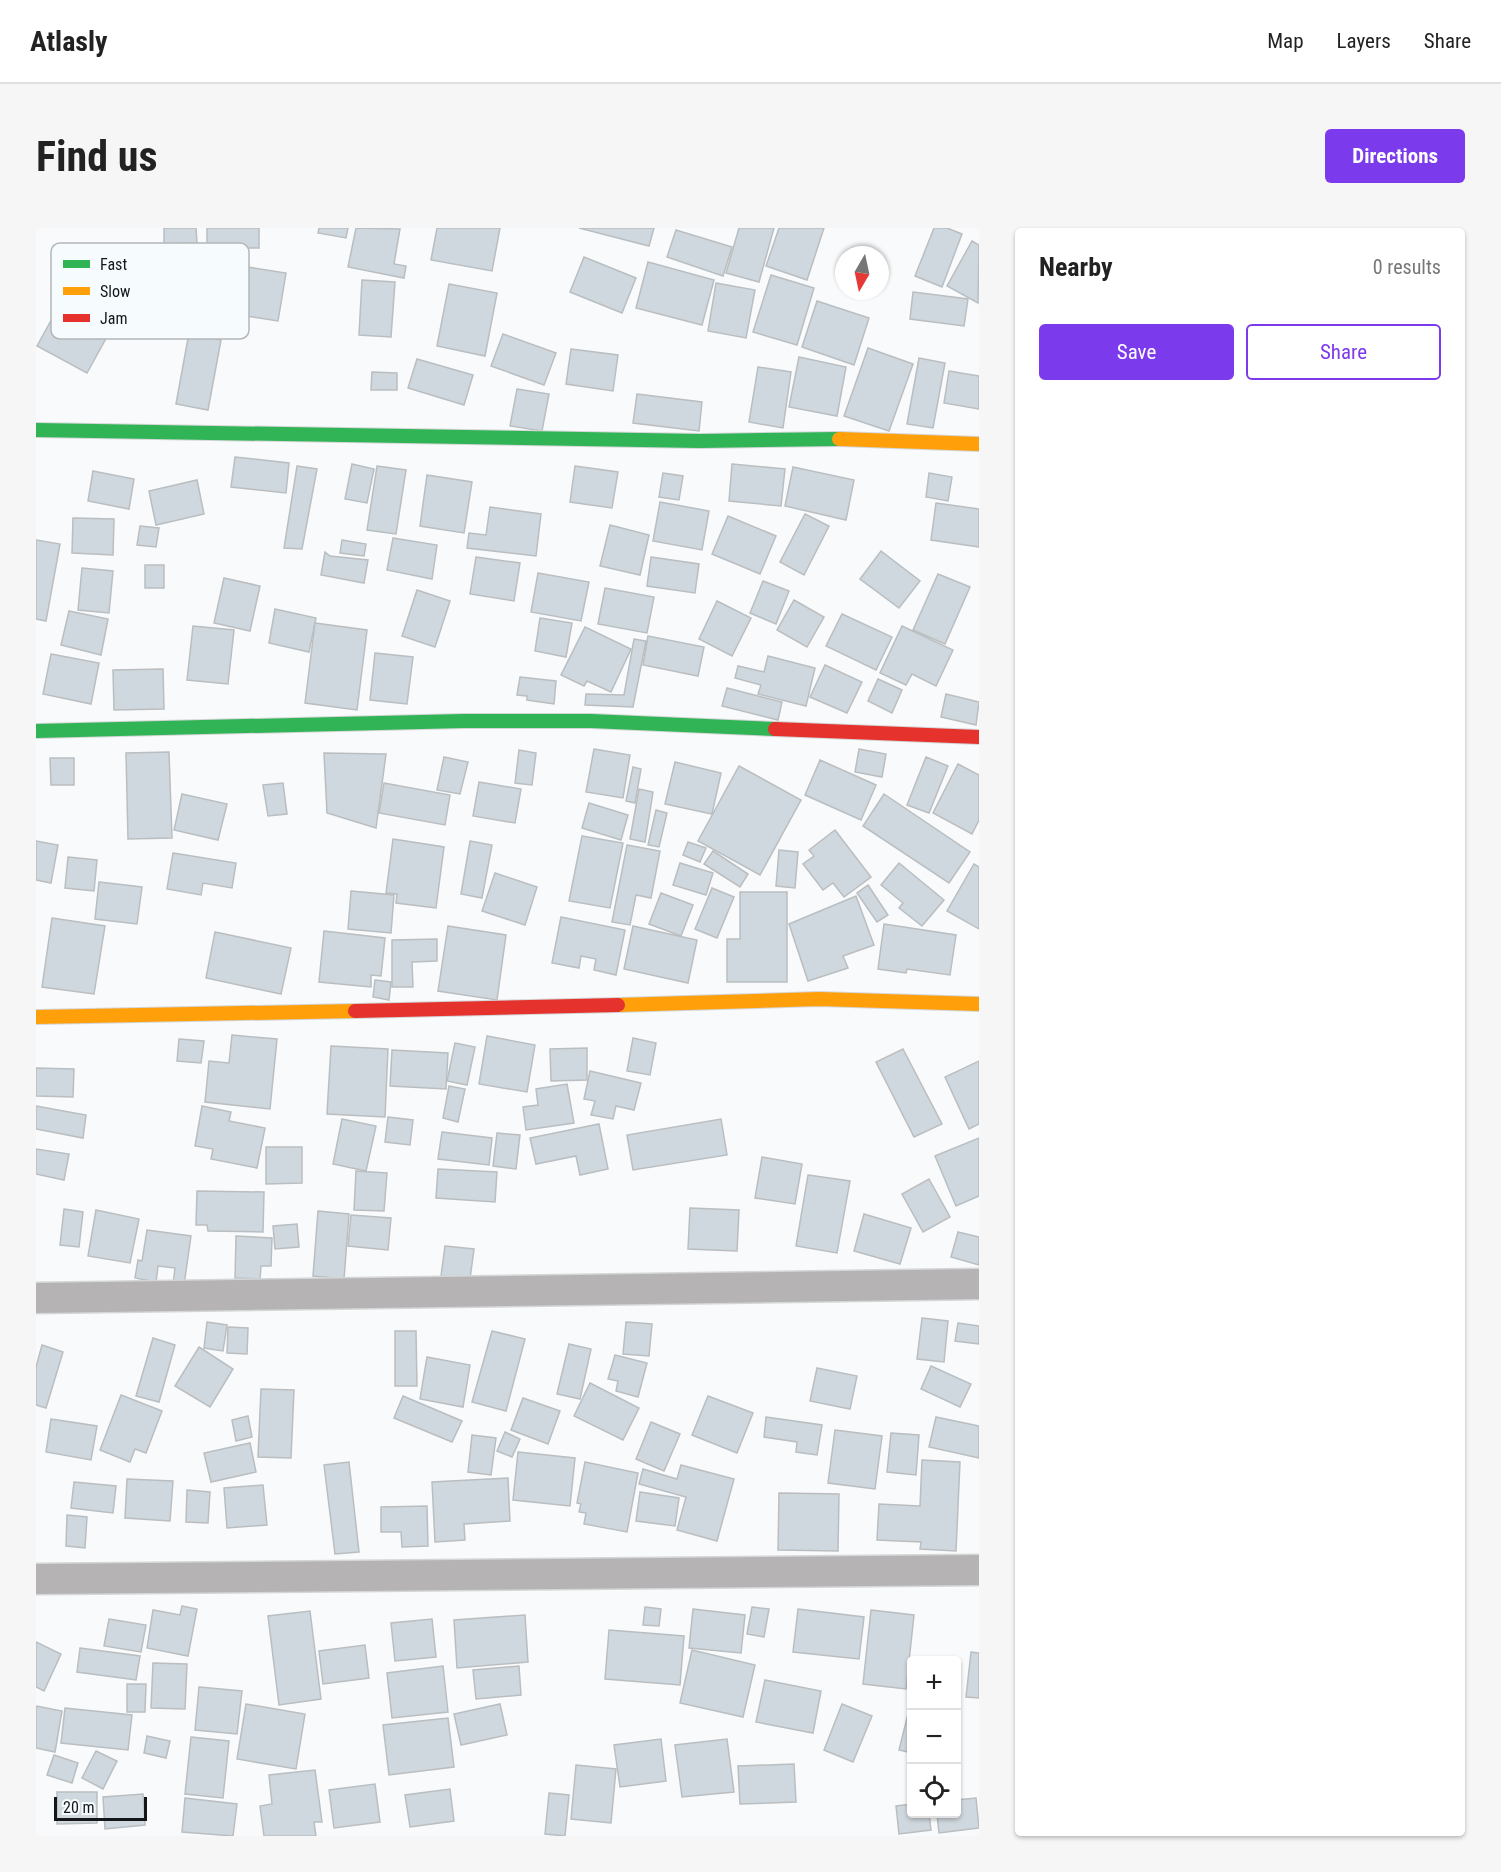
<!DOCTYPE html>
<meta charset="utf-8">
<style>
:root{--surface:#fff;--page:#f6f6f6;--text:#222;--muted:#767676;--line:#e0e0e0;--accent:#7c3aed}
body{margin:0;font-family:"Roboto Condensed",sans-serif;background:var(--page);color:var(--text)}
.controls{position:absolute;right:18px;bottom:18px;display:grid;overflow:hidden;border-radius:6px;box-shadow:0 2px 4px #0004}
.controls button{width:54px;height:54px;display:grid;place-items:center;padding:0;border:0;border-bottom:2px solid var(--line);background:var(--surface);color:var(--text);font:30px sans-serif}
.compass{position:absolute;left:799px;top:18px;width:54px;height:54px;border-radius:50%;background:var(--surface);box-shadow:0 2px 4px #0004;rotate:189deg}
.scale{position:absolute;left:18px;bottom:15px;width:93px;box-sizing:border-box;padding-left:6px;border:3px solid #131719;border-top:0;font-size:16px;line-height:21px;white-space:nowrap;color:#131719;-webkit-text-stroke:4px #f6fbfe;paint-order:stroke}
.list{margin:0;padding:0;list-style:none}
h2{display:flex;justify-content:space-between;align-items:center;height:78px;margin:0;padding:0 24px;font-size:26px}
h2 small{font-size:20px;font-weight:400;color:var(--muted)}
.actions{display:flex;gap:12px;padding:18px 24px}
.actions a{flex:1;padding:14px 0;border:2px solid var(--accent);border-radius:6px;text-align:center;font-size:21px;color:var(--accent)}
.actions .main{background:var(--accent);color:#fff}
.icon{flex:none;width:33px;height:33px;fill:none;stroke:currentColor;stroke-width:2;stroke-linecap:round;stroke-linejoin:round}
.map{position:relative;flex:none;width:943px;height:1608px;overflow:hidden;border-radius:6px}
header{display:flex;align-items:center;gap:36px;box-sizing:border-box;height:84px;padding:0 30px;background:var(--surface);border-bottom:2px solid var(--line)}
header strong{font-size:28px}
nav{display:flex;gap:33px;margin-inline-start:auto;font-size:21px}
.intro{display:flex;align-items:center;justify-content:space-between;box-sizing:border-box;height:144px;padding:0 36px}
h1{margin:0;font-size:42px}
.button{padding:15px 27px;border-radius:6px;background:var(--accent);color:#fff;font-size:21px;font-weight:700}
main{display:flex;gap:36px;padding:0 36px}
aside{flex:1;background:var(--surface);border-radius:6px;box-shadow:0 2px 4px #0004}
.map>svg:first-child{display:block}
.building{fill:#cfd8de;stroke:#babec0;stroke-width:1.5}
.lines{fill:none;stroke-linecap:round;stroke-linejoin:round}
.street-casing{stroke:#d4d6d7;stroke-width:33}
.fast-casing{stroke:#d4d6d7;stroke-width:16}
.slow-casing{stroke:#d4d6d7;stroke-width:16}
.jam-casing{stroke:#d4d6d7;stroke-width:16}
.street{stroke:#b5b3b4;stroke-width:30}
.fast{stroke:#30b455;stroke-width:14}
.slow{stroke:#ff9f0a;stroke-width:14}
.jam{stroke:#e5322d;stroke-width:14}
.key{fill:#f6fbfe;stroke:#b2b7b9;stroke-width:1.5}
.key-label{font-size:16px;fill:#131719}
</style>
<header>
<strong>Atlasly</strong>
<nav><a>Map</a><a>Layers</a><a>Share</a></nav>
</header>
<div class="intro"><h1>Find us</h1><a class="button">Directions</a></div>
<main>
<div class="map">
<svg width="943" height="1608" viewBox="0 0 943 1608">
<rect width="100%" height="100%" fill="#f8fafc"/>
<g class="building">
<polygon points="128,0 160,0 161,15 128,16"/>
<rect x="171" y="0" width="52" height="20"/>
<polygon points="283,0 312,0 310,10 282,5"/>
<polygon points="320,0 364,1 358,36 370,38 368,50 312,39"/>
<polygon points="401,0 464,0 456,43 395,32"/>
<polygon points="543,0 618,0 613,18"/>
<polygon points="703,0 738,0 723,54 690,45"/>
<polygon points="743,0 788,0 771,52 730,38"/>
<polygon points="898,0 911,0 926,6 906,59 879,48"/>
<polygon points="640,2 696,19 687,48 631,29"/>
<polygon points="936,13 943,17 942,75 911,58"/>
<polygon points="548,29 600,50 586,85 534,64"/>
<polygon points="612,34 678,52 666,97 600,80"/>
<polygon points="205,38 250,45 242,93 197,86"/>
<polygon points="735,47 778,60 761,117 717,104"/>
<polygon points="326,52 359,54 355,109 323,107"/>
<polygon points="680,55 719,62 710,110 672,103"/>
<polygon points="413,56 461,65 449,128 401,118"/>
<polygon points="877,64 932,71 928,98 874,91"/>
<polygon points="781,73 833,90 818,137 766,119"/>
<polygon points="23,78 73,105 51,145 1,118"/>
<polygon points="153,105 185,112 172,182 140,176"/>
<polygon points="467,106 520,125 508,157 455,138"/>
<polygon points="832,120 877,136 853,203 808,188"/>
<polygon points="535,121 582,127 577,163 530,156"/>
<polygon points="763,129 810,139 801,188 753,179"/>
<polygon points="883,130 909,135 897,200 871,196"/>
<polygon points="381,131 437,147 428,177 372,160"/>
<polygon points="722,139 755,144 747,200 713,194"/>
<polygon points="913,143 943,148 943,181 908,175"/>
<polygon points="336,144 361,145 361,162 335,162"/>
<polygon points="481,161 513,166 506,203 474,198"/>
<polygon points="601,166 666,174 663,203 597,195"/>
<polygon points="199,229 253,235 250,265 195,259"/>
<polygon points="316,236 338,241 331,275 309,271"/>
<polygon points="696,236 749,241 745,278 693,273"/>
<polygon points="261,238 281,241 266,321 248,320"/>
<polygon points="341,238 370,242 360,306 331,302"/>
<polygon points="539,238 582,244 576,280 534,274"/>
<polygon points="757,239 818,252 810,292 749,278"/>
<polygon points="57,243 98,251 93,281 52,273"/>
<polygon points="627,245 647,248 643,272 623,269"/>
<polygon points="893,245 916,249 912,273 890,269"/>
<polygon points="391,247 436,254 428,305 384,298"/>
<polygon points="161,252 168,286 120,297 113,263"/>
<polygon points="624,274 673,283 666,322 617,313"/>
<polygon points="900,275 943,281 943,319 895,312"/>
<polygon points="454,279 505,286 500,328 431,320 433,305 450,307"/>
<polygon points="769,286 793,298 768,347 744,334"/>
<polygon points="692,288 740,308 724,346 676,326"/>
<polygon points="37,290 78,291 77,327 36,325"/>
<polygon points="574,297 613,307 604,347 564,338"/>
<polygon points="104,298 123,300 120,319 101,317"/>
<polygon points="357,310 401,317 396,351 351,342"/>
<polygon points="0,312 24,316 10,393 0,391"/>
<polygon points="306,312 330,316 328,328 304,325"/>
<polygon points="845,323 884,353 863,380 824,351"/>
<polygon points="289,324 294,328 332,332 328,355 285,347"/>
<polygon points="440,329 484,335 478,373 434,366"/>
<polygon points="615,329 663,336 659,365 611,358"/>
<rect x="109" y="337" width="19" height="23"/>
<polygon points="46,340 77,343 73,385 42,382"/>
<polygon points="502,345 553,354 545,393 495,384"/>
<polygon points="902,346 934,359 909,416 877,402"/>
<polygon points="188,350 224,358 214,403 178,395"/>
<polygon points="727,353 753,363 740,396 714,385"/>
<polygon points="569,360 618,369 611,405 562,396"/>
<polygon points="381,362 414,373 399,419 366,408"/>
<polygon points="758,372 788,389 771,419 741,402"/>
<polygon points="681,373 715,390 696,428 663,411"/>
<polygon points="239,381 280,390 273,424 233,415"/>
<polygon points="33,383 72,391 65,427 25,417"/>
<polygon points="806,386 856,409 840,442 790,418"/>
<polygon points="504,390 536,395 530,429 499,423"/>
<polygon points="279,395 331,402 321,482 269,475"/>
<polygon points="157,398 198,402 192,456 151,452"/>
<polygon points="866,398 917,422 900,458 876,446 870,457 844,445"/>
<polygon points="549,399 595,421 575,464 551,453 548,458 525,447"/>
<polygon points="612,408 668,419 662,448 607,437"/>
<polygon points="598,411 610,413 597,479 549,477 550,466 588,467"/>
<polygon points="339,425 377,429 371,476 334,472"/>
<polygon points="15,426 63,435 55,476 7,466"/>
<polygon points="732,428 779,440 770,478 722,466 725,457 699,450 702,438 728,444"/>
<polygon points="789,437 826,454 811,485 774,469"/>
<polygon points="127,441 128,481 78,482 77,442"/>
<polygon points="484,449 520,453 518,476 491,472 491,468 481,467"/>
<polygon points="842,451 866,462 856,485 832,473"/>
<polygon points="691,460 746,474 742,492 686,478"/>
<polygon points="910,466 943,474 940,497 905,489"/>
<polygon points="558,521 594,527 587,570 550,564"/>
<polygon points="823,521 850,526 846,549 819,544"/>
<polygon points="483,522 500,525 496,557 479,555"/>
<polygon points="133,524 136,610 92,611 90,525"/>
<polygon points="288,525 350,526 340,600 291,585"/>
<polygon points="408,529 432,534 424,566 401,562"/>
<polygon points="890,529 912,538 893,585 871,577"/>
<polygon points="14,530 38,530 38,557 15,557"/>
<polygon points="784,532 840,557 825,592 769,567"/>
<polygon points="639,534 685,545 676,586 629,576"/>
<polygon points="922,536 943,547 943,592 936,606 897,585"/>
<polygon points="703,538 765,572 724,647 662,613"/>
<polygon points="597,539 605,541 599,575 590,573"/>
<polygon points="443,554 485,561 479,595 437,588"/>
<polygon points="247,555 251,586 232,588 227,557"/>
<polygon points="348,555 414,567 409,597 343,585"/>
<polygon points="603,561 617,564 609,614 594,611"/>
<polygon points="146,566 191,576 182,612 138,602"/>
<polygon points="848,566 934,624 913,655 827,598"/>
<polygon points="553,575 592,587 585,612 546,600"/>
<polygon points="620,582 631,585 623,619 612,617"/>
<polygon points="799,602 835,649 808,669 797,655 787,662 767,636 778,628 773,622"/>
<polygon points="546,608 587,615 574,680 533,673"/>
<polygon points="357,611 408,619 400,680 360,675 361,666 350,665"/>
<polygon points="0,613 22,617 15,655 0,652"/>
<polygon points="434,613 456,617 446,670 425,666"/>
<polygon points="652,614 670,620 664,634 647,627"/>
<polygon points="591,617 624,623 615,670 600,667 594,697 576,694"/>
<polygon points="743,622 762,624 759,660 740,658"/>
<polygon points="677,623 712,646 704,659 668,636"/>
<polygon points="137,625 200,635 196,660 167,655 165,667 131,661"/>
<polygon points="32,629 61,632 58,663 29,660"/>
<polygon points="644,635 677,645 670,667 637,657"/>
<polygon points="863,635 908,672 886,698 863,680 867,675 845,657"/>
<polygon points="938,636 943,639 943,701 911,683"/>
<polygon points="459,645 501,659 489,697 446,683"/>
<polygon points="63,654 106,659 101,696 59,691"/>
<polygon points="832,657 852,687 841,694 821,665"/>
<polygon points="676,660 698,669 681,710 659,701"/>
<polygon points="315,663 358,667 355,705 312,701"/>
<polygon points="704,664 751,664 751,754 691,754 691,711 704,711"/>
<polygon points="625,665 657,677 645,708 613,696"/>
<polygon points="820,668 838,717 807,728 812,740 772,753 753,696"/>
<polygon points="525,689 589,702 580,747 558,742 560,731 545,728 543,740 516,735"/>
<polygon points="16,690 69,698 58,766 6,759"/>
<polygon points="848,696 920,707 914,747 871,741 870,745 842,741"/>
<polygon points="412,698 470,707 461,772 402,763"/>
<polygon points="597,698 661,712 652,755 588,741"/>
<polygon points="288,703 349,710 345,748 335,747 335,759 283,754"/>
<polygon points="179,704 255,720 245,766 170,750"/>
<polygon points="401,711 401,733 376,734 377,759 356,759 356,712"/>
<polygon points="339,752 355,754 353,772 337,769"/>
<polygon points="196,807 241,811 234,881 169,874 173,833 193,835"/>
<polygon points="451,808 499,817 491,864 443,856"/>
<polygon points="597,810 620,815 614,847 591,843"/>
<polygon points="143,811 168,813 165,835 141,833"/>
<polygon points="419,815 439,819 431,857 411,853"/>
<polygon points="295,818 352,821 349,889 291,886"/>
<polygon points="551,820 551,852 515,853 514,821"/>
<polygon points="867,821 906,896 878,909 840,834"/>
<polygon points="356,822 412,825 410,861 354,858"/>
<polygon points="943,833 943,896 933,901 909,849"/>
<polygon points="0,840 38,841 37,869 0,868"/>
<polygon points="554,843 605,855 598,882 580,878 577,891 555,887 559,873 548,871"/>
<polygon points="531,856 538,895 490,902 487,879 502,877 500,861"/>
<polygon points="413,858 429,861 422,894 407,890"/>
<polygon points="0,878 50,887 47,910 0,901"/>
<polygon points="166,878 195,884 193,893 229,900 221,940 175,931 177,921 159,918"/>
<polygon points="352,889 377,892 374,917 349,914"/>
<polygon points="306,891 340,898 330,943 297,936"/>
<polygon points="685,891 691,927 597,942 591,907"/>
<polygon points="563,896 572,941 544,947 540,928 500,936 494,910"/>
<polygon points="406,904 456,910 453,937 402,931"/>
<polygon points="461,905 484,907 480,941 457,938"/>
<polygon points="943,910 943,968 920,978 899,928"/>
<polygon points="230,919 266,919 266,955 230,956"/>
<polygon points="0,921 33,926 28,952 0,946"/>
<polygon points="726,929 766,936 759,976 719,970"/>
<polygon points="402,941 461,944 459,974 400,970"/>
<polygon points="320,943 351,945 348,983 318,982"/>
<polygon points="772,947 814,953 801,1025 760,1018"/>
<polygon points="893,951 914,989 887,1004 866,966"/>
<polygon points="161,963 228,964 227,1004 172,1003 171,997 160,997"/>
<polygon points="654,980 703,982 701,1023 652,1021"/>
<polygon points="28,981 47,984 43,1019 24,1017"/>
<polygon points="60,982 103,991 94,1035 52,1028"/>
<polygon points="282,983 313,986 308,1051 277,1048"/>
<polygon points="828,986 875,1000 864,1036 818,1023"/>
<polygon points="315,987 355,990 352,1022 312,1018"/>
<polygon points="261,996 263,1019 239,1021 237,998"/>
<polygon points="111,1002 155,1008 148,1057 137,1056 139,1040 122,1038 120,1054 99,1050 102,1032 106,1033"/>
<polygon points="922,1004 943,1009 943,1037 915,1029"/>
<polygon points="200,1008 236,1010 235,1038 225,1038 224,1051 199,1050"/>
<polygon points="409,1018 438,1021 434,1051 405,1048"/>
<polygon points="886,1090 912,1093 908,1134 881,1131"/>
<polygon points="171,1094 191,1097 187,1123 168,1120"/>
<polygon points="590,1094 616,1096 613,1128 587,1126"/>
<polygon points="922,1095 943,1098 943,1116 919,1113"/>
<polygon points="192,1099 212,1100 211,1126 191,1125"/>
<polygon points="359,1103 380,1103 381,1158 359,1158"/>
<polygon points="456,1103 489,1111 470,1183 436,1174"/>
<polygon points="117,1110 139,1117 123,1174 100,1168"/>
<polygon points="533,1116 555,1121 544,1171 521,1166"/>
<polygon points="6,1117 27,1124 10,1180 0,1177 0,1139"/>
<polygon points="163,1119 197,1141 174,1179 139,1158"/>
<polygon points="579,1127 611,1135 602,1169 580,1163 582,1153 572,1151"/>
<polygon points="391,1129 434,1137 427,1179 384,1171"/>
<polygon points="895,1138 935,1156 924,1179 885,1161"/>
<polygon points="781,1140 821,1148 814,1181 774,1173"/>
<polygon points="554,1155 603,1180 587,1212 538,1188"/>
<polygon points="225,1161 258,1162 255,1230 222,1229"/>
<polygon points="85,1167 126,1183 110,1225 99,1221 94,1234 64,1222"/>
<polygon points="367,1168 426,1193 416,1214 358,1190"/>
<polygon points="672,1168 717,1185 701,1225 656,1207"/>
<polygon points="487,1170 524,1183 512,1216 475,1202"/>
<polygon points="212,1188 216,1209 200,1213 196,1192"/>
<polygon points="730,1189 786,1197 781,1227 760,1224 761,1214 728,1209"/>
<polygon points="900,1189 943,1198 943,1230 893,1219"/>
<polygon points="15,1191 61,1198 55,1232 10,1224"/>
<polygon points="615,1194 644,1206 628,1243 600,1231"/>
<polygon points="799,1202 846,1208 839,1261 792,1255"/>
<polygon points="469,1204 484,1211 476,1229 461,1223"/>
<polygon points="855,1205 883,1207 880,1247 851,1244"/>
<polygon points="436,1207 460,1210 455,1247 432,1244"/>
<polygon points="214,1215 220,1244 175,1254 168,1225"/>
<polygon points="482,1224 539,1230 534,1278 477,1272"/>
<polygon points="886,1232 924,1234 920,1323 884,1321 885,1314 841,1312 843,1276 884,1278"/>
<polygon points="313,1234 323,1324 299,1326 288,1237"/>
<polygon points="549,1234 602,1245 591,1304 548,1296 550,1285 543,1284 545,1276 541,1275"/>
<polygon points="645,1237 698,1251 681,1313 641,1302 650,1269 603,1256 607,1241 641,1251"/>
<polygon points="472,1250 474,1293 428,1296 429,1312 399,1314 396,1254"/>
<polygon points="91,1251 137,1253 134,1293 89,1290"/>
<polygon points="38,1254 80,1258 77,1285 35,1280"/>
<polygon points="227,1257 231,1297 191,1300 188,1260"/>
<polygon points="151,1262 174,1264 172,1295 150,1294"/>
<polygon points="604,1264 643,1270 639,1298 600,1293"/>
<polygon points="743,1265 803,1266 802,1323 742,1322"/>
<polygon points="391,1278 392,1318 366,1319 365,1304 345,1304 345,1279"/>
<polygon points="31,1287 51,1289 49,1320 30,1318"/>
<polygon points="146,1378 161,1381 152,1428 111,1420 117,1382 144,1387"/>
<polygon points="609,1379 625,1381 623,1398 607,1397"/>
<polygon points="716,1379 733,1381 728,1409 711,1406"/>
<polygon points="657,1381 709,1387 705,1425 653,1420"/>
<polygon points="762,1381 828,1389 823,1431 757,1424"/>
<polygon points="835,1382 878,1387 870,1461 827,1456"/>
<polygon points="274,1383 285,1471 243,1477 232,1388"/>
<polygon points="489,1387 492,1434 421,1440 418,1392"/>
<polygon points="73,1391 110,1397 105,1424 68,1418"/>
<polygon points="396,1391 400,1429 359,1433 355,1395"/>
<polygon points="573,1402 648,1408 644,1457 569,1451"/>
<polygon points="0,1414 25,1426 8,1463 0,1459"/>
<polygon points="329,1417 333,1450 287,1456 283,1423"/>
<polygon points="44,1420 104,1428 100,1452 41,1444"/>
<polygon points="656,1422 719,1437 707,1489 644,1475"/>
<polygon points="935,1424 943,1425 943,1470 930,1469"/>
<polygon points="117,1435 151,1436 149,1481 115,1480"/>
<polygon points="407,1438 412,1484 356,1490 351,1445"/>
<polygon points="483,1438 485,1467 440,1471 437,1442"/>
<polygon points="729,1452 785,1463 777,1505 720,1494"/>
<polygon points="91,1456 110,1456 109,1484 91,1484"/>
<polygon points="163,1459 206,1463 201,1506 159,1502"/>
<polygon points="875,1474 876,1474 876,1525 863,1522"/>
<polygon points="210,1476 269,1486 260,1541 201,1531"/>
<polygon points="464,1476 471,1507 425,1517 418,1486"/>
<polygon points="806,1476 836,1488 817,1534 788,1522"/>
<polygon points="0,1478 26,1483 19,1524 0,1520"/>
<polygon points="29,1480 96,1487 92,1522 25,1515"/>
<polygon points="412,1490 418,1539 353,1547 347,1497"/>
<polygon points="111,1508 134,1513 130,1530 108,1525"/>
<polygon points="155,1509 193,1513 187,1570 149,1566"/>
<polygon points="625,1511 630,1553 584,1559 578,1517"/>
<polygon points="691,1511 698,1564 646,1569 639,1517"/>
<polygon points="60,1523 81,1533 67,1561 46,1550"/>
<polygon points="18,1527 42,1535 36,1555 11,1547"/>
<polygon points="758,1536 760,1574 704,1576 702,1538"/>
<polygon points="540,1537 580,1541 575,1595 535,1591"/>
<polygon points="279,1542 286,1594 278,1594 280,1608 228,1608 224,1578 236,1576 233,1547"/>
<polygon points="339,1556 344,1594 298,1600 293,1562"/>
<polygon points="414,1561 418,1593 374,1599 369,1567"/>
<polygon points="21,1564 61,1564 61,1595 21,1596"/>
<polygon points="513,1565 533,1567 529,1608 509,1606"/>
<polygon points="107,1566 109,1597 69,1601 67,1569"/>
<polygon points="149,1570 201,1576 197,1608 146,1604"/>
<polygon points="940,1570 943,1600 903,1605 901,1586 920,1586 920,1572"/>
<polygon points="876,1576 876,1586 893,1586 895,1602 863,1606 860,1578"/>
</g>
<g class="lines">
<defs>
<g id="street">
<polyline points="0,1070 943,1056"/>
<polyline points="0,1351 943,1342"/>
</g>
<g id="fast">
<polyline points="0,202 664,213 803,211"/>
<polyline points="0,503 427,493 555,493 739,501"/>
</g>
<g id="slow">
<polyline points="803,211 943,216"/>
<polyline points="582,777 783,771 943,776"/>
<polyline points="0,789 319,783"/>
</g>
<g id="jam">
<polyline points="739,501 943,509"/>
<polyline points="319,783 582,777"/>
</g>
</defs>
<use href="#street" class="street-casing"/>
<use href="#fast" class="fast-casing"/>
<use href="#slow" class="slow-casing"/>
<use href="#jam" class="jam-casing"/>
<use href="#street" class="street"/>
<use href="#fast" class="fast"/>
<use href="#slow" class="slow"/>
<use href="#jam" class="jam"/>
</g>
<rect x="15" y="15" width="198" height="96" rx="9" class="key"/>
<rect x="27" y="32" width="27" height="8" fill="#30b455"/>
<rect x="27" y="59" width="27" height="8" fill="#ff9f0a"/>
<rect x="27" y="86" width="27" height="8" fill="#e5322d"/>
<g class="key-label">
<text x="64" y="42">Fast</text>
<text x="64" y="69">Slow</text>
<text x="64" y="96">Jam</text>
</g>
</svg>
<div class="controls">
<button>+</button>
<button>−</button>
<button><svg class="icon" aria-label="locate" viewBox="0 0 24 24"><circle cx="12" cy="12" r="6"/><path d="M12 2v4M12 18v4M2 12h4M18 12h4"/></svg></button>
</div>
<svg class="compass" viewBox="-18 -18 36 36"><path d="M0-13l5 13h-10z" fill="#e53935"/><path d="M0 13l5-13h-10z" fill="#767676"/></svg>
<div class="scale">20 m</div>
</div>
<aside>
<h2>Nearby<small>0 results</small></h2>
<ul class="list">
</ul>
<div class="actions"><a class="main">Save</a><a>Share</a></div>
</aside>
</main>
